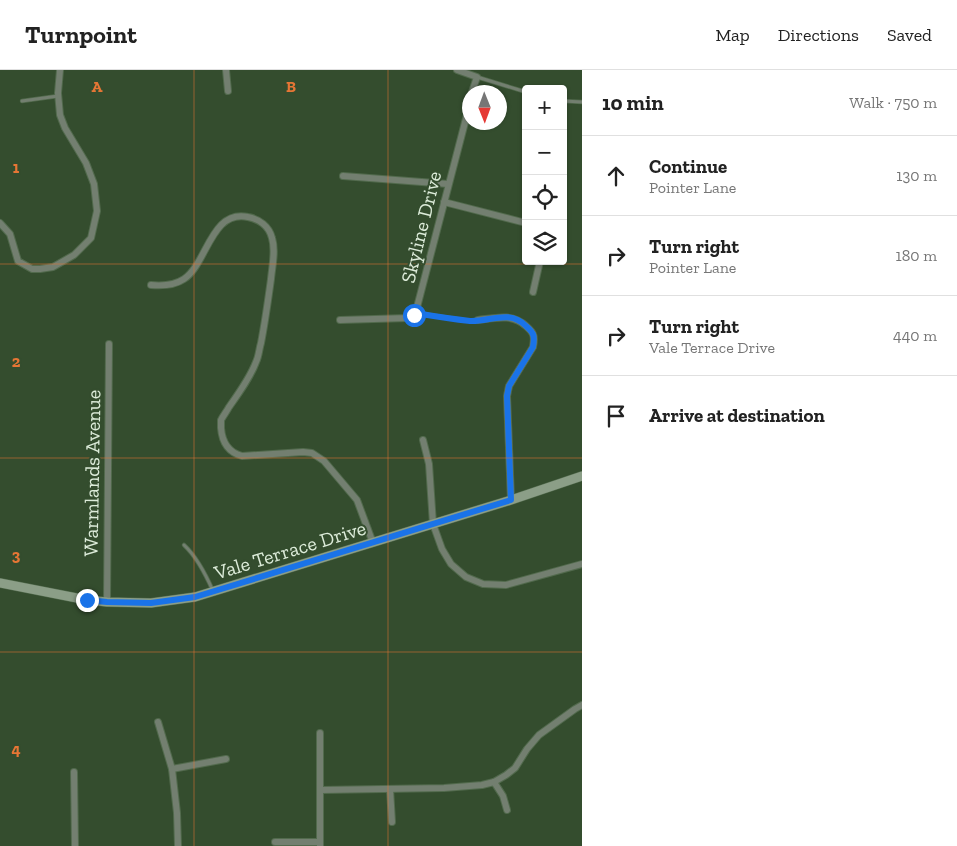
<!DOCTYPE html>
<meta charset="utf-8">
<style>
:root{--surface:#fff;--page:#f2f2f2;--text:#222;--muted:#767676;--line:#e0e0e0}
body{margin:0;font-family:"Zilla Slab",serif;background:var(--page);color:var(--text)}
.controls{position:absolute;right:15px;top:15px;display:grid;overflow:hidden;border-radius:5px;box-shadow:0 1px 4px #0004}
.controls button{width:45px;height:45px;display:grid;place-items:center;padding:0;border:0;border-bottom:1px solid var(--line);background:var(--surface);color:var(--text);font:25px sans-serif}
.compass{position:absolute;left:462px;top:15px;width:45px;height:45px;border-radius:50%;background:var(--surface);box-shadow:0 1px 4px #0004;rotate:179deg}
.stop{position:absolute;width:15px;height:15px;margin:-11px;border:4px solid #1a73e8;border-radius:50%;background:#fff}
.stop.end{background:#1a73e8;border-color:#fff;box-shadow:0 1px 5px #0008}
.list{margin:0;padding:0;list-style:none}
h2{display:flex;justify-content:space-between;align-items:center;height:65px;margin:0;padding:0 20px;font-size:21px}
h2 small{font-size:16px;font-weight:400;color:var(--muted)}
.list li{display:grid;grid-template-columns:32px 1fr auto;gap:15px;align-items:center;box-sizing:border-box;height:80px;padding:0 20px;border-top:1px solid var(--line)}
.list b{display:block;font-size:19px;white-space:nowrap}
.list p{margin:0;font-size:16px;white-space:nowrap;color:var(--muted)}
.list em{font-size:16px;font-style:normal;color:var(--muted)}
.icon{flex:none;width:28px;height:28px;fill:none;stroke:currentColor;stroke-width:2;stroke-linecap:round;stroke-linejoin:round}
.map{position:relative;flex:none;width:582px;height:776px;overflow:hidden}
header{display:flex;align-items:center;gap:30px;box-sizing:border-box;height:70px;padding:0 25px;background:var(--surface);border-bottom:1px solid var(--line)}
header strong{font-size:24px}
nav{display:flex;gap:28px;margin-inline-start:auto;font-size:18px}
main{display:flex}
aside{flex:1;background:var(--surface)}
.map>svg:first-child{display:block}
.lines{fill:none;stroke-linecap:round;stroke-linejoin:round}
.lane-casing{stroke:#526a4d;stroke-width:4.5}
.street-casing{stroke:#526a4d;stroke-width:8}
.secondary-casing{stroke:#526a4d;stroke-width:10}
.lane{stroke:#737f70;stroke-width:3}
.street{stroke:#737f70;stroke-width:6}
.secondary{stroke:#8b9e87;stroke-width:9}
.route{stroke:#1a73e8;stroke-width:6}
.grid{fill:none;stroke:#e67635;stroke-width:1;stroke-opacity:0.55}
.labels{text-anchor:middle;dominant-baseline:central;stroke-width:4;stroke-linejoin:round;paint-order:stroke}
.street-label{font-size:20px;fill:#ddecda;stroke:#344d2e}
.grid-label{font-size:16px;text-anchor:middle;font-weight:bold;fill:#e67635;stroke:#344d2e;stroke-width:4;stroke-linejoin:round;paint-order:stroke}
</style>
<header>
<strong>Turnpoint</strong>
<nav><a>Map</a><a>Directions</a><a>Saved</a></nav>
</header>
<main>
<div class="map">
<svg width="582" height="776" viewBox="0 0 582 776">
<rect width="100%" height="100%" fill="#344d2e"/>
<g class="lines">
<defs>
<g id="lane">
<polyline points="477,7 526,22"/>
<polyline points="22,31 58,26"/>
<polyline points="563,31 582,32"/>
<polyline points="416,243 470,251 478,250"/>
<path d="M184,475c13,12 22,30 29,46"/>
</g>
<g id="street">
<polyline points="226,0 228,21"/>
<polyline points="457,0 477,7 472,22"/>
<polyline points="343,106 448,114"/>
<polyline points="444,132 526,153"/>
<polyline points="0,153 10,164 18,191 32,199 40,199 53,197 74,185 91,168 97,141 94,114 86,93 65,58 60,45 58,23 60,0"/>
<path d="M151,215c11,1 24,0 33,-6 23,-15 27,-70 64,-62 11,2 21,9 24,21 4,13 0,29 -1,41 -3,22 -6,43 -10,64 -2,6 -2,13 -5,19 -6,16 -17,31 -27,45 -2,4 -6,9 -8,13 0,3 0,5 0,8 1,13 6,24 21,28l61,-4 9,1 12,8 33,39 16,43"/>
<polyline points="533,222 540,191"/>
<polyline points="340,250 408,248 415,245 470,33"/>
<path d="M478,250c17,-2 34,-7 48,6 8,7 9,10 7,21l-24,39 -2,10 4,104"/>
<polyline points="423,370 429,394 433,454 442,479 451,494 466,507 483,514 506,515 582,494"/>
<polyline points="107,532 109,274"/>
<polyline points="158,652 172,699 177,743 178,776"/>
<polyline points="172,699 226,689"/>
<polyline points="74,702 75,776"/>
<polyline points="494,712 503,726 507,740"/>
<polyline points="390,719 392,752"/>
<polyline points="321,720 444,718 482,715 494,712 506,705 515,698 527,679 539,665 575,639 582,635"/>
<polyline points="275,772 320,772"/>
<polyline points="320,776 320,663"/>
</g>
<polyline id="secondary" points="0,513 87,530 107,532 151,533 195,527 511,430 582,406"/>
</defs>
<use href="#lane" class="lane-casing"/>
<use href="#street" class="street-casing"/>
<use href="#secondary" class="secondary-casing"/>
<use href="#lane" class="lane"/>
<use href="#street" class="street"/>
<use href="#secondary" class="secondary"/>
</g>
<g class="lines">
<path class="route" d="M87,530l20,2 44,1 44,-6 316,-97 -4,-104 2,-10 24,-39c2,-11 1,-14 -7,-21 -17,-17 -36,-4 -56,-5 -18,-2 -37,-5 -55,-8l-1,2"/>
</g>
<path class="grid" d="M194,0v776M388,0v776M0,194h582M0,388h582M0,582h582"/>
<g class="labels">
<g class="street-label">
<text transform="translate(421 157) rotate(-76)">Skyline Drive</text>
<text transform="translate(92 403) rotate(-89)">Warmlands Avenue</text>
<text transform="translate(290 480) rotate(-17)">Vale Terrace Drive</text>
</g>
</g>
<g class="grid-label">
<text x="97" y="22">A</text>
<text x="291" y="22">B</text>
<text x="16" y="103">1</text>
<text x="16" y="297">2</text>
<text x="16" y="491">3</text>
<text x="16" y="685">4</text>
</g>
</svg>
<div class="controls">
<button>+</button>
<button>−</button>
<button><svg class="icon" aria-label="locate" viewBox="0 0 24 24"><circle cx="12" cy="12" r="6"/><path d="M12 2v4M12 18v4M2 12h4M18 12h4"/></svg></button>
<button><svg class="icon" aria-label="layers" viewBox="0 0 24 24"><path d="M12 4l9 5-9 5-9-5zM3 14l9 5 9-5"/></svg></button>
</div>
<svg class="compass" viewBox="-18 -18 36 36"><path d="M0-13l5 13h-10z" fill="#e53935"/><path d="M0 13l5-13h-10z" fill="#767676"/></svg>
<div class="stop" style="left:414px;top:245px"></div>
<div class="stop end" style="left:87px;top:530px"></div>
</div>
<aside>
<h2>10 min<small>Walk · 750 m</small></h2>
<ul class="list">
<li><svg class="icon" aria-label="ahead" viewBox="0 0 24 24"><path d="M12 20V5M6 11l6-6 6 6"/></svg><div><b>Continue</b><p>Pointer Lane</p></div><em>130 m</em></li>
<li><svg class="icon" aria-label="right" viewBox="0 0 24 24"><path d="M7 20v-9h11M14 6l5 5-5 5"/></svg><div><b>Turn right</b><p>Pointer Lane</p></div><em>180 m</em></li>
<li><svg class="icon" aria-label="right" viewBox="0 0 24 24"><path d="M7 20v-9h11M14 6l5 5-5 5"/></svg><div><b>Turn right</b><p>Vale Terrace Drive</p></div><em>440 m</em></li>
<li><svg class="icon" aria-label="arrive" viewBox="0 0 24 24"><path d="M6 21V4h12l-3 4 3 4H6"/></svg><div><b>Arrive at destination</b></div></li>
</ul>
</aside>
</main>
